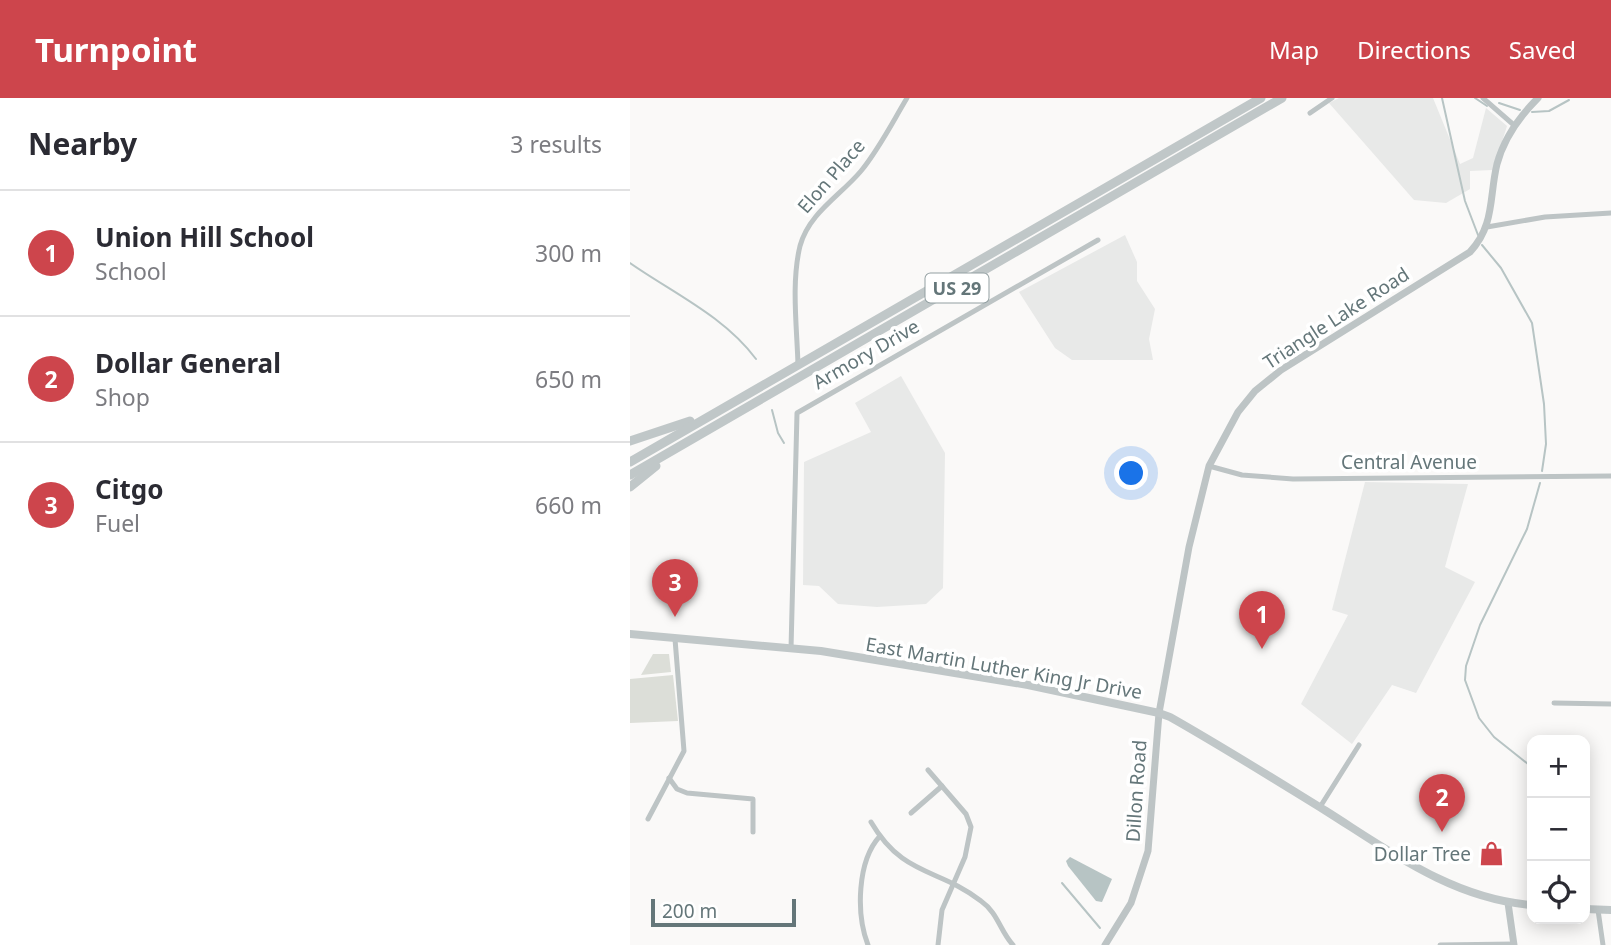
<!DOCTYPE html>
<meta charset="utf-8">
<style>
:root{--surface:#fff;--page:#f7f7f7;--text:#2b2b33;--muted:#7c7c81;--line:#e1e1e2;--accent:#cd454c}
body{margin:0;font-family:"Noto Sans",sans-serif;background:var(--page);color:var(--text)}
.controls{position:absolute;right:21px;bottom:21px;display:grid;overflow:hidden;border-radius:14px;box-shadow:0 4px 18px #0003}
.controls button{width:63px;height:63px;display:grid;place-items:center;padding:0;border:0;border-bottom:2px solid var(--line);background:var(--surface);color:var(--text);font:35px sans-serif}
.scale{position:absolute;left:21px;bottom:18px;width:145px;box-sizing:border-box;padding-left:7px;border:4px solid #647679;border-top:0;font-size:19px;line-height:24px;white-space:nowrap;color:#647679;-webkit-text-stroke:5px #fff;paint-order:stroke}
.you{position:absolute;left:502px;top:376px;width:24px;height:24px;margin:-18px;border:5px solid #fff;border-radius:50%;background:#1a73e8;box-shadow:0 0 0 10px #1a73e833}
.badge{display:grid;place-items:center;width:46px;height:46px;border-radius:50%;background:var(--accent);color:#fff;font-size:23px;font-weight:700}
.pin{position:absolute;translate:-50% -58px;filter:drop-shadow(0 2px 4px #0008)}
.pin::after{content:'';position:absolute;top:37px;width:24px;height:21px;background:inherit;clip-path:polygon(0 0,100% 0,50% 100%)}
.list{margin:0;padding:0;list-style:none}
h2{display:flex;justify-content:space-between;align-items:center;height:91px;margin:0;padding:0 28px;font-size:30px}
h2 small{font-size:23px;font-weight:400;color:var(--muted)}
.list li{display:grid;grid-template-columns:46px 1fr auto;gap:21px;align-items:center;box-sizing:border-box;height:126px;padding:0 28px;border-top:2px solid var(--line)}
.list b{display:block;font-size:26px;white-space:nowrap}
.list p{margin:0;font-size:23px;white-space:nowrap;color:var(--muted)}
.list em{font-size:23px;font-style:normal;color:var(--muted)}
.icon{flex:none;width:38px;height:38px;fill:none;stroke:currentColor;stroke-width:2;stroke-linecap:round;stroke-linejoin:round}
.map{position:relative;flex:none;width:981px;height:847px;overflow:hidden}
header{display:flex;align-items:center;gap:42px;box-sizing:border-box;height:98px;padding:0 35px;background:var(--accent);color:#fff}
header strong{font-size:33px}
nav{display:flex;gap:38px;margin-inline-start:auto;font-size:24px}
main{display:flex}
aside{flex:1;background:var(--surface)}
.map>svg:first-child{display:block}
.built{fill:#e8e9e8}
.green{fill:#dcded8}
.water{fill:#b7c4c4}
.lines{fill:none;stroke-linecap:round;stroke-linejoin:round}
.stream{stroke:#b7c4c4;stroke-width:2}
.minor{stroke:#bdc4c5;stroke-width:5}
.tertiary{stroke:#bdc4c5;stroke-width:7}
.secondary{stroke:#c0c7c8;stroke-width:8}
.trunk{stroke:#c0c7c8;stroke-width:9}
.labels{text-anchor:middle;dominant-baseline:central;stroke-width:7;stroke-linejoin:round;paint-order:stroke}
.shield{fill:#fff;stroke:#929fa1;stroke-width:2}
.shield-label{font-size:18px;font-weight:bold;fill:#647679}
.street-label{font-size:19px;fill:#647679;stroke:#fff}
.poi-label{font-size:19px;fill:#647679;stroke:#fff;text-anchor:end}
</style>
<header>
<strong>Turnpoint</strong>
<nav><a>Map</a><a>Directions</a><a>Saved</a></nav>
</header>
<main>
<aside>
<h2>Nearby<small>3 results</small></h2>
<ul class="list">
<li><span class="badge">1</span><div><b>Union Hill School</b><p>School</p></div><em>300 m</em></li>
<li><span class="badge">2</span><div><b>Dollar General</b><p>Shop</p></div><em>650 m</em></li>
<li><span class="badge">3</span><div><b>Citgo</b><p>Fuel</p></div><em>660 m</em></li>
</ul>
</aside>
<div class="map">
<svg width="981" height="847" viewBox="0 0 981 847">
<rect width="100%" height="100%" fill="#faf9f8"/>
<g class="built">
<polygon points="709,0 803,0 830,66 843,60 856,10 877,28 863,72 840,73 840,91 816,105 784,102 699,5"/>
<polygon points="495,137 507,164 507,183 525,211 519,241 523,262 442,262 425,250 389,194"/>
<polygon points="271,278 315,355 313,490 296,506 247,509 208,506 189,488 173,487 174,364 241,334 225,305"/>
<polygon points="735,384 838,386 815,469 845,484 786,595 762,587 722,646 671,606 718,517 702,512"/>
</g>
<g class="green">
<polygon points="23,556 39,556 41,574 11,577"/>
<polygon points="43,577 48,623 0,625 0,581"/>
</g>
<polygon class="water" points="440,759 482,781 472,804 466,803 438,768 436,763"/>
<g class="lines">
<g class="stream">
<polyline points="812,0 835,103 848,137"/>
<polyline points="845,0 857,8"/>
<polyline points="869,5 890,12"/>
<polyline points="902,14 919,13 939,2"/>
<polyline points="852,147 871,170 902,225 914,306 916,346 912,373"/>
<path d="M0,165c43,30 94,53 126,96"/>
<polyline points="142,312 148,335 154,345"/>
<polyline points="898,666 864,639 849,620 835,582 836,568 850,527 897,431 910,385"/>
<polyline points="432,785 470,830"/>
</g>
<g class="minor">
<polyline points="853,0 885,28"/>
<polyline points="680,15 702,0"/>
<polyline points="857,129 915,119 981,115"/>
<path d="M168,267c-1,-37 -7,-82 2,-119 9,-33 40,-50 61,-75 18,-22 31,-48 46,-73"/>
<polyline points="579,368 612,377 663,381 981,378"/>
<polyline points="161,551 167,315 468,142"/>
<polyline points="924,605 981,606"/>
<polyline points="298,672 336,716 341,729 335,759 312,812 308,847"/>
<polyline points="39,680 47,691 57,695 123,701 123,734"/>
<polyline points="690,709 729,647"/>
<polyline points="281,715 312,688"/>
<polyline points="18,721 54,653 45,541"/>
<path d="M241,724c32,55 68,46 110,79 17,12 19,30 32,44"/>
<polyline points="968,812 973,847"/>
<path d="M238,847c-12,-31 -11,-84 12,-109"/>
<polyline points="810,847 884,846"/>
</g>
<g class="tertiary">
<polyline points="878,805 884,847"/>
<path d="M475,847l26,-42 17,-52 11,-138 30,-166 20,-81 29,-54 17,-21 26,-21 189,-118c25,-27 19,-55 27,-88 7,-26 23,-48 41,-66"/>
</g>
<g class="secondary">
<path d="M0,536l191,17 207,34 131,28 11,4c53,30 104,62 156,94 65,41 127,88 206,94"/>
<polyline points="955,811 981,812"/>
</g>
<g class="trunk">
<polyline points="0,343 60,323"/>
<polyline points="0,364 631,0"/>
<polyline points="0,377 652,0"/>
<polyline points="0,389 26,368"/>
</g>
</g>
<defs>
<symbol id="shop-bare" viewBox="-9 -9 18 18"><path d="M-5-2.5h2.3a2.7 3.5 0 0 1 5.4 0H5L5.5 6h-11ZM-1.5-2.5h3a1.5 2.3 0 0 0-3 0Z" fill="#cd454c" stroke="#fff" stroke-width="2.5" paint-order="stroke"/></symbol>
</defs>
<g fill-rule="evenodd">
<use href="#shop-bare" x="844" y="738" width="35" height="35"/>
</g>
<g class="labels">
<rect class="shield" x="295.5" y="175.5" width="63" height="29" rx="5"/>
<g class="shield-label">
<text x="327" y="190">US 29</text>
</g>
<g class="street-label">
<text transform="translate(201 78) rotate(-49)">Elon Place</text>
<text transform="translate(706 220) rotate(-33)">Triangle Lake Road</text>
<text transform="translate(236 256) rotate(-30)">Armory Drive</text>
<text x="779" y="364">Central Avenue</text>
<text transform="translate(374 570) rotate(10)">East Martin Luther King Jr Drive</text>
<text transform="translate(506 693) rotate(-86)">Dillon Road</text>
</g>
<g class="poi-label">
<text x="841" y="756">Dollar Tree</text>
</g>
</g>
</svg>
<div class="controls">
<button>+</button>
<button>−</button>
<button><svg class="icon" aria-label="locate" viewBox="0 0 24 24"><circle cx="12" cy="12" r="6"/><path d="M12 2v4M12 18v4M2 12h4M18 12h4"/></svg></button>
</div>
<div class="scale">200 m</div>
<div class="you"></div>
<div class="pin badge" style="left:632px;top:551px">1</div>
<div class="pin badge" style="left:812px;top:734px">2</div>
<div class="pin badge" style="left:45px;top:519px">3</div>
</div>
</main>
